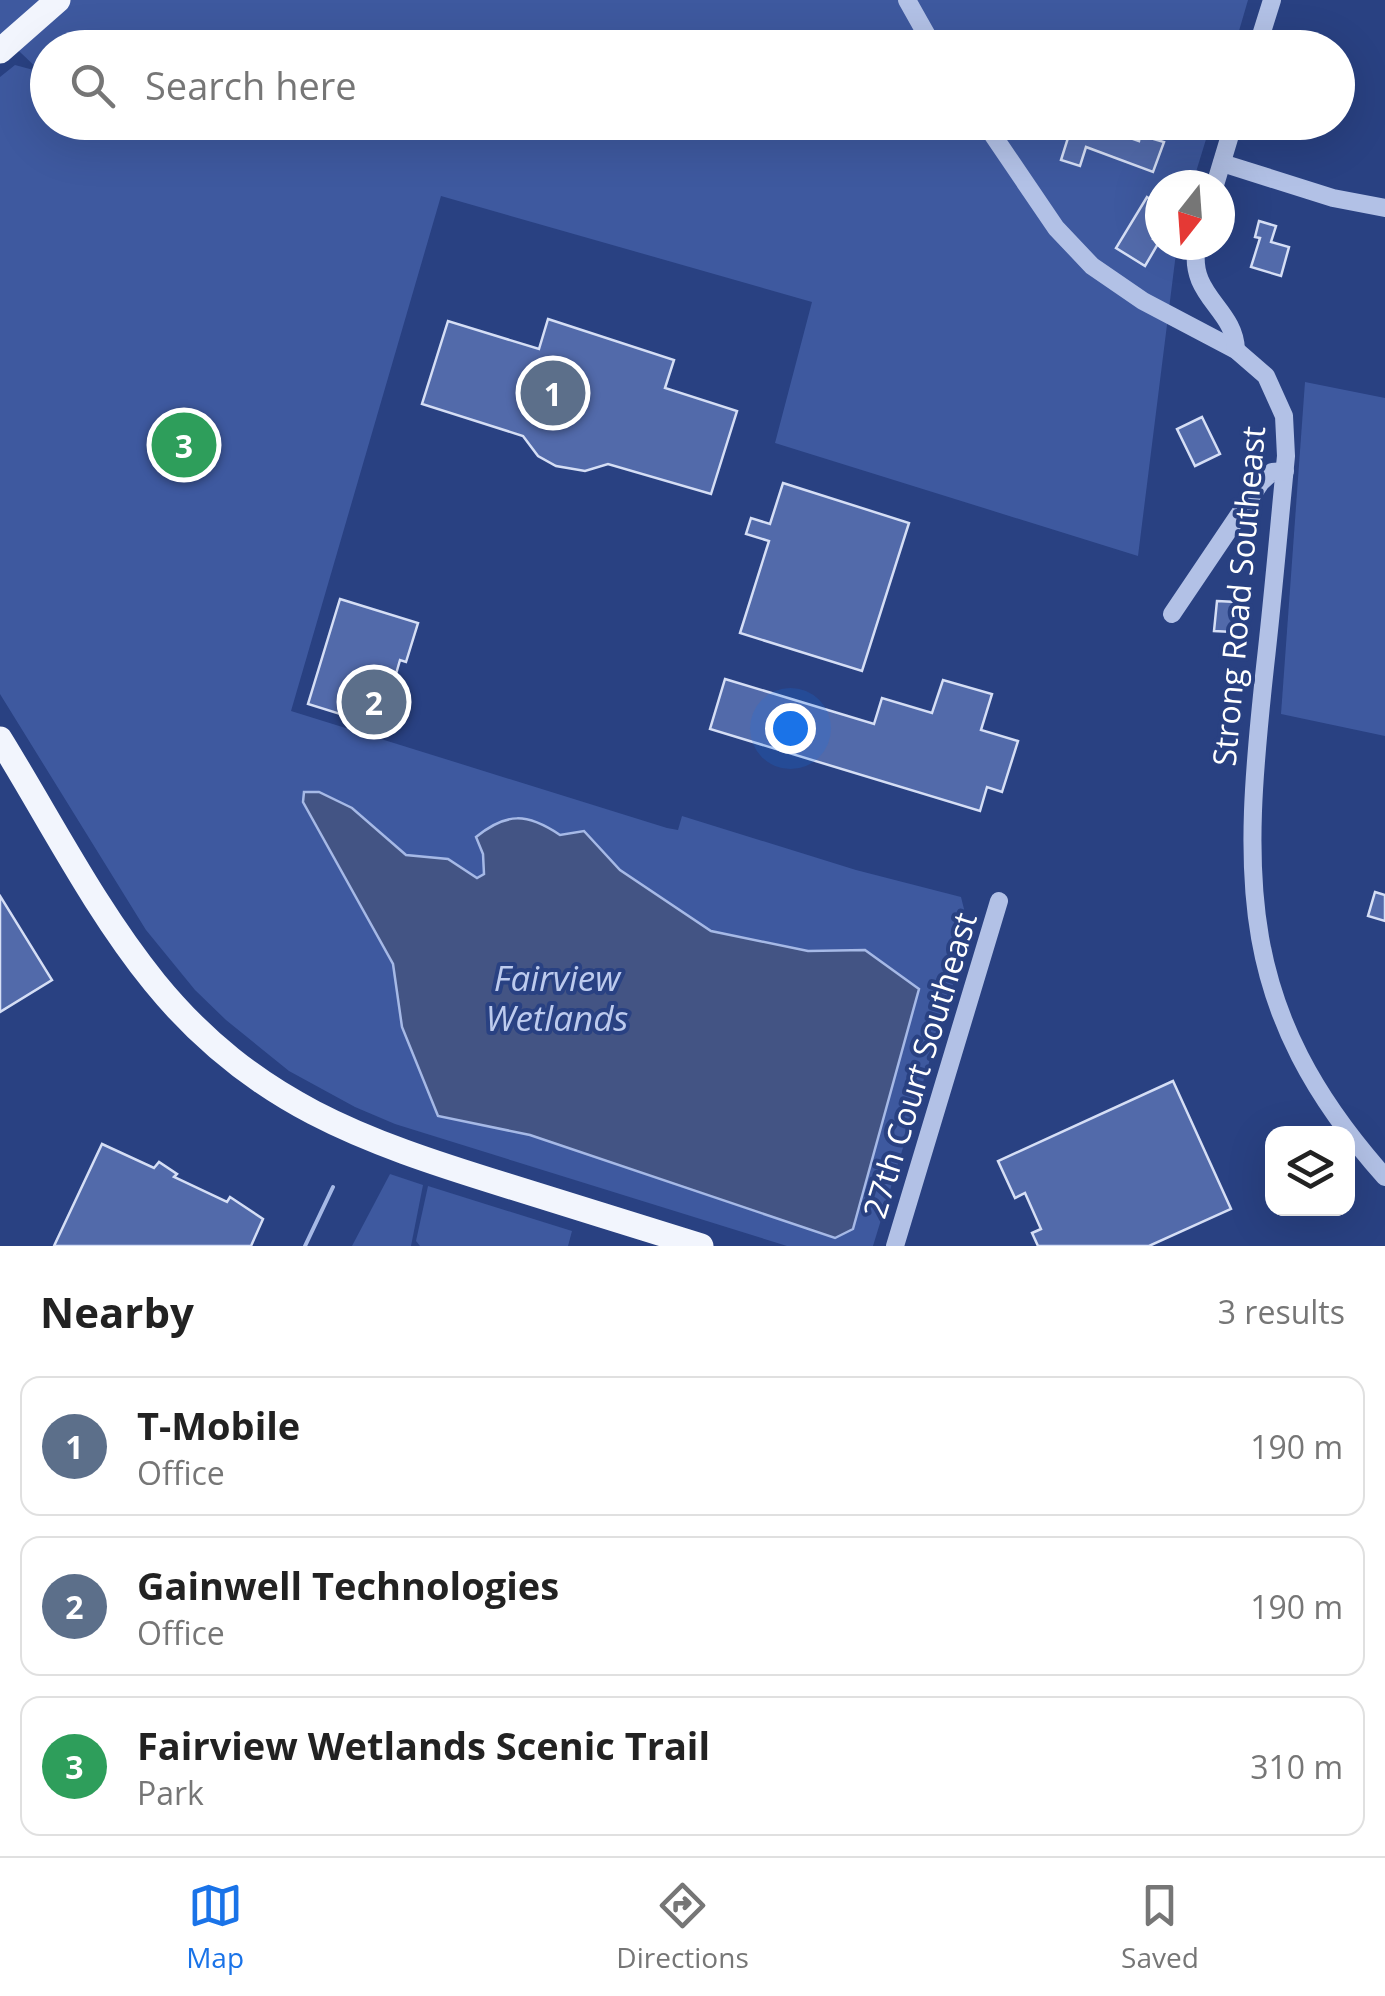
<!DOCTYPE html>
<style>
:root{--surface:#fff;--page:#f6f6f6;--text:#222;--muted:#767676;--line:#e0e0e0;--accent:#1a73e8}
body{margin:0;font-family:"Open Sans",sans-serif;background:var(--page);color:var(--text)}
.controls{position:absolute;right:30px;bottom:30px;display:grid;overflow:hidden;border-radius:20px;box-shadow:0 10px 40px #0002}
.controls button{width:90px;height:90px;display:grid;place-items:center;padding:0;border:0;border-bottom:2px solid var(--line);background:var(--surface);color:var(--text);font:50px sans-serif}
.compass{position:absolute;left:1145px;top:170px;width:90px;height:90px;border-radius:50%;background:var(--surface);box-shadow:0 10px 40px #0002;rotate:197deg}
.you{position:absolute;left:790px;top:728px;width:35px;height:35px;margin:-25px;border:8px solid #fff;border-radius:50%;background:#1a73e8;box-shadow:0 0 0 15px #1a73e833}
.badge{display:grid;place-items:center;width:65px;height:65px;border-radius:50%;background:var(--accent);color:#fff;font-size:32px;font-weight:700}
.pin{position:absolute;translate:-50% -50%;border:5px solid #fff;box-shadow:0 2px 10px #0006}
.list{margin:0;padding:0;list-style:none}
h2{display:flex;justify-content:space-between;align-items:center;height:130px;margin:0;padding:0 40px;font-size:42px}
h2 small{font-size:32px;font-weight:400;color:var(--muted)}
.list li{display:grid;grid-template-columns:65px 1fr auto;gap:30px;align-items:center;box-sizing:border-box;height:140px;margin:0 20px 20px;padding:0 20px;border:2px solid var(--line);border-radius:20px}
.list b{display:block;font-size:38px;white-space:nowrap}
.list p{margin:0;font-size:32px;white-space:nowrap;color:var(--muted)}
.list em{font-size:32px;font-style:normal;color:var(--muted)}
.icon{flex:none;width:55px;height:55px;fill:none;stroke:currentColor;stroke-width:2;stroke-linecap:round;stroke-linejoin:round}
.map{position:relative;flex:none;width:1385px;height:1246px;overflow:hidden}
.search{position:absolute;background:var(--surface);box-shadow:0 10px 40px #0002;left:30px;right:30px;top:30px;height:110px;display:flex;align-items:center;gap:25px;box-sizing:border-box;padding:0 35px;border-radius:55px;color:var(--muted);font-size:38px}
.sheet{height:610px;background:var(--surface)}
nav{display:flex;justify-content:space-around;align-items:center;box-sizing:border-box;height:140px;border-top:2px solid var(--line);background:var(--surface);font-size:28px;color:var(--muted)}
nav a{display:grid;justify-items:center;gap:5px}
nav .on{color:var(--accent)}
.map>svg:first-child{display:block}
.green{fill:#3e599f}
.water{fill:#435484;stroke:#a6b9e6;stroke-width:2.5}
.lines{fill:none;stroke-linecap:round;stroke-linejoin:round}
.stream{stroke:#a6b9e6;stroke-width:4}
.building{fill:#526aaa;stroke:#d5def5;stroke-width:2.5}
.minor{stroke:#b2c1e6;stroke-width:18}
.major{stroke:#f2f5fd;stroke-width:25}
.labels{text-anchor:middle;dominant-baseline:central;stroke-width:8;stroke-linejoin:round;paint-order:stroke}
.street-label{font-size:32px;fill:#fff;stroke:#294182}
.water-label{font-size:35px;font-style:italic;fill:#bdcbee;stroke:#294182}
</style>
<div class="map">
<svg width="1385" height="1246" viewBox="0 0 1385 1246">
<rect width="100%" height="100%" fill="#294182"/>
<g class="green">
<polygon points="0,0 1248,0 1234,48 48,48 48,122 1211,123 1192,185 1160,185 1160,245 1177,245 1138,556 775,443 812,302 441,196 291,711 667,828 678,830 682,816 856,870 961,897 969,929 967,938 873,1246 787,1246 395,1124 355,1107 289,1071 226,1020 195,990 146,930 0,694 0,77 15,65 41,72 0,33"/>
<polygon points="1305,382 1385,398 1385,736 1281,714"/>
<polygon points="390,1174 423,1185 411,1246 352,1246"/>
<polygon points="428,1186 572,1231 568,1246 420,1246 416,1241"/>
</g>
<path class="water" d="M304,792h15l33,16 54,47 42,4 29,19 7,-4 -1,-20 -7,-17c31,-25 51,-24 84,-2l24,-4 36,39 91,61 97,20 57,-1 54,39 -66,240 -18,9 -305,-103 -92,-19 -36,-89 -9,-63 -90,-162z"/>
<g class="lines">
<polyline class="stream" points="305,1246 333,1187"/>
</g>
<g class="building">
<polygon points="1073,122 1094,122 1093,125 1139,141 1140,135 1164,142 1153,172 1086,147 1080,166 1061,160"/>
<polygon points="1147,197 1160,205 1160,228 1153,239 1159,242 1145,266 1116,248"/>
<polygon points="1259,221 1276,226 1271,242 1289,247 1281,276 1251,267 1260,238 1255,237"/>
<polygon points="548,319 674,360 665,388 737,411 711,494 608,464 585,471 556,466 538,456 523,436 422,404 448,321 539,349"/>
<polygon points="1202,417 1220,454 1195,466 1177,429"/>
<polygon points="783,483 909,523 862,671 740,633 769,541 746,534 751,518 770,524"/>
<polygon points="340,599 418,623 406,662 400,660 392,688 397,689 385,728 308,704"/>
<polygon points="1217,601 1236,602 1233,632 1214,631"/>
<polygon points="725,679 874,724 882,698 932,713 943,680 992,694 981,730 1018,741 1002,792 987,787 980,811 710,729"/>
<polygon points="1375,892 1385,895 1385,921 1368,916"/>
<polygon points="0,896 52,980 0,1012"/>
<polygon points="1173,1081 1231,1209 1149,1246 1038,1246 1032,1233 1041,1229 1025,1193 1015,1198 998,1161"/>
<polygon points="102,1144 154,1168 159,1162 177,1174 174,1177 227,1202 230,1197 263,1219 251,1246 54,1246"/>
</g>
<g class="lines">
<g class="minor">
<polyline points="907,0 934,48"/>
<polyline points="1257,48 1272,0"/>
<path d="M984,122l72,106 36,38 51,35 93,49 30,26 18,40 2,40c-7,71 -13,141 -21,211 -23,211 -30,342 120,510"/>
<polyline points="1222,163 1333,198 1385,208"/>
<polyline points="1215,185 1234,122"/>
<path d="M1197,245c-10,51 38,63 39,105"/>
<polyline points="1172,614 1261,482 1272,472 1285,471"/>
<polyline points="895,1246 999,901"/>
</g>
<g class="major">
<polyline points="0,51 58,0"/>
<path d="M0,739c50,81 95,170 155,244 98,120 208,158 350,202 65,20 131,41 196,61"/>
</g>
</g>
<g class="labels">
<g class="street-label">
<text transform="translate(1238 596) rotate(-85)">Strong Road Southeast</text>
<text transform="translate(919 1065) rotate(-73)">27th Court Southeast</text>
</g>
<g class="water-label">
<text x="557" y="977">Fairview<tspan x="557" dy="40">Wetlands</tspan></text>
</g>
</g>
</svg>
<div class="controls">
<button><svg class="icon" aria-label="layers" viewBox="0 0 24 24"><path d="M12 4l9 5-9 5-9-5zM3 14l9 5 9-5"/></svg></button>
</div>
<svg class="compass" viewBox="-18 -18 36 36"><path d="M0-13l5 13h-10z" fill="#e53935"/><path d="M0 13l5-13h-10z" fill="#767676"/></svg>
<div class="you"></div>
<div class="pin badge" style="left:553px;top:393px;background:#5c6f8a">1</div>
<div class="pin badge" style="left:374px;top:702px;background:#5c6f8a">2</div>
<div class="pin badge" style="left:184px;top:445px;background:#2e9e5b">3</div>
<div class="search"><svg class="icon" aria-label="search" viewBox="0 0 24 24"><circle cx="10" cy="10" r="6"/><path d="M15 15l6 6"/></svg>Search here</div>
</div>
<section class="sheet">
<h2>Nearby<small>3 results</small></h2>
<ul class="list">
<li><span class="badge" style="background:#5c6f8a">1</span><div><b>T-Mobile</b><p>Office</p></div><em>190 m</em></li>
<li><span class="badge" style="background:#5c6f8a">2</span><div><b>Gainwell Technologies</b><p>Office</p></div><em>190 m</em></li>
<li><span class="badge" style="background:#2e9e5b">3</span><div><b>Fairview Wetlands Scenic Trail</b><p>Park</p></div><em>310 m</em></li>
</ul>
</section>
<nav>
<a class="on"><svg class="icon" aria-label="map" viewBox="0 0 24 24"><path d="M3 6l6-2 6 2 6-2v14l-6 2-6-2-6 2zM9 4v14M15 6v14"/></svg>Map</a>
<a><svg class="icon" aria-label="directions" viewBox="0 0 24 24"><path d="M12 3l9 9-9 9-9-9zM9 14v-3h6M13 9l2 2-2 2"/></svg>Directions</a>
<a><svg class="icon" aria-label="saved" viewBox="0 0 24 24"><path d="M7 4h10v16l-5-4-5 4z"/></svg>Saved</a>
</nav>
